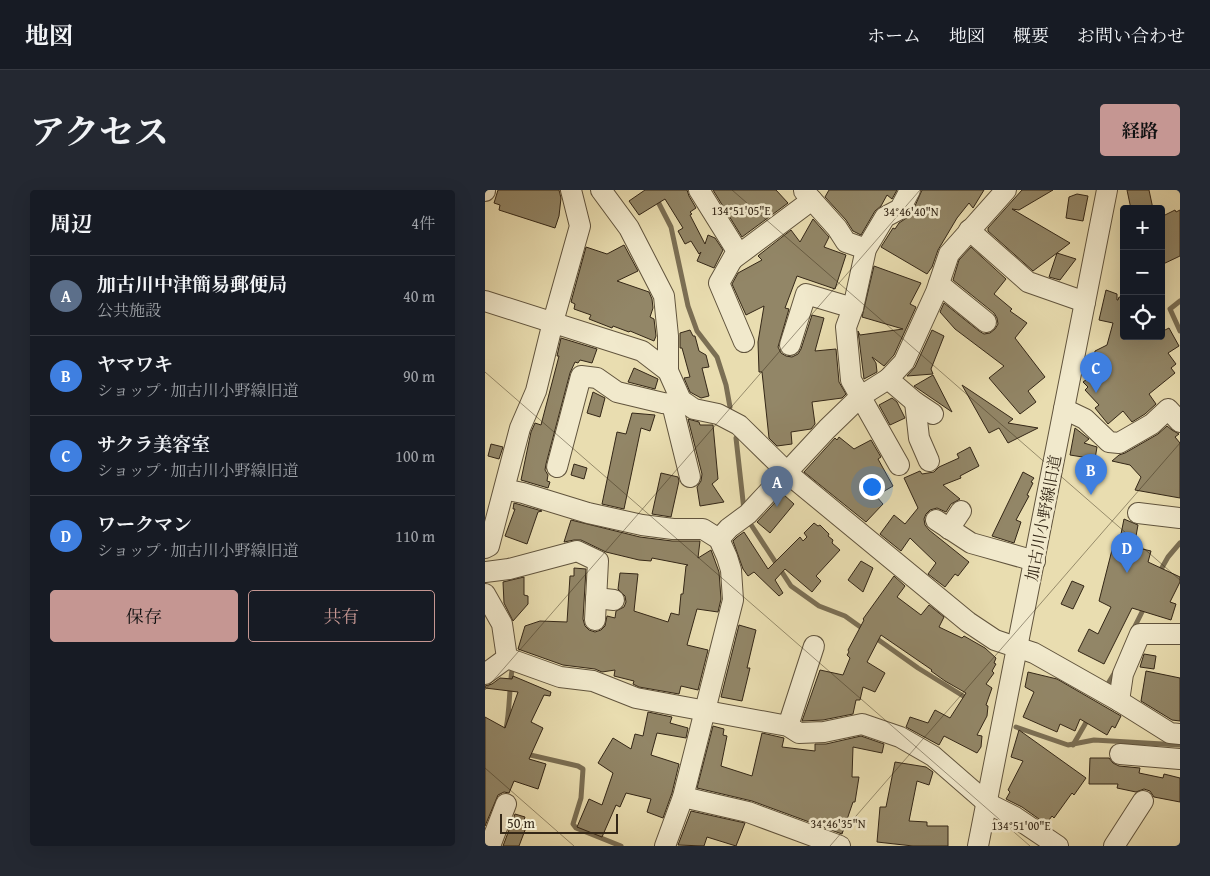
<!DOCTYPE html>
<html lang="ja">
<meta charset="utf-8">
<style>
:root{--surface:#171b24;--page:#242831;--text:#f1f3f6;--muted:#9ea1a6;--line:#363941;--accent:#c59692}
body{margin:0;font-family:"Gentium Book Plus","Noto Serif JP",serif;background:var(--page);color:var(--text)}
.controls{position:absolute;right:15px;top:15px;display:grid;overflow:hidden;border-radius:5px;box-shadow:0 5px 20px #0002}
.controls button{width:45px;height:45px;display:grid;place-items:center;padding:0;border:0;border-bottom:1px solid var(--line);background:var(--surface);color:var(--text);font:25px sans-serif}
.scale{position:absolute;left:15px;bottom:12px;width:118px;box-sizing:border-box;padding-left:5px;border:2px solid #342717;border-top:0;font-size:14px;line-height:18px;white-space:nowrap;color:#342717;-webkit-text-stroke:4px #f1e9cc;paint-order:stroke}
.you{position:absolute;left:386px;top:296px;width:18px;height:18px;margin:-12px;border:4px solid #fff;border-radius:50%;background:#1a73e8;box-shadow:0 0 0 8px #1a73e833}
.badge{display:grid;place-items:center;width:32px;height:32px;border-radius:50%;background:var(--accent);color:#fff;font-size:16px;font-weight:700}
.pin{position:absolute;translate:-50% -41px;filter:drop-shadow(0 1px 2px #0008)}
.pin::after{content:'';position:absolute;top:26px;width:18px;height:15px;background:inherit;clip-path:polygon(0 0,100% 0,50% 100%)}
.list{margin:0;padding:0;list-style:none}
h2{display:flex;justify-content:space-between;align-items:center;height:65px;margin:0;padding:0 20px;font-size:21px}
h2 small{font-size:16px;font-weight:400;color:var(--muted)}
.list li{display:grid;grid-template-columns:32px 1fr auto;gap:15px;align-items:center;box-sizing:border-box;height:80px;padding:0 20px;border-top:1px solid var(--line)}
.list b{display:block;font-size:19px;white-space:nowrap}
.list p{margin:0;font-size:16px;white-space:nowrap;color:var(--muted)}
.list em{font-size:16px;font-style:normal;color:var(--muted)}
.actions{display:flex;gap:10px;padding:15px 20px}
.actions a{flex:1;padding:11px 0;border:1px solid var(--accent);border-radius:5px;text-align:center;font-size:18px;color:var(--accent)}
.actions .main{background:var(--accent);color:#111}
.icon{flex:none;width:28px;height:28px;fill:none;stroke:currentColor;stroke-width:2;stroke-linecap:round;stroke-linejoin:round}
.map{position:relative;flex:none;width:695px;height:656px;overflow:hidden;border-radius:5px}
header{display:flex;align-items:center;gap:30px;box-sizing:border-box;height:70px;padding:0 25px;background:var(--surface);border-bottom:1px solid var(--line)}
header strong{font-size:24px}
nav{display:flex;gap:28px;margin-inline-start:auto;font-size:18px}
.intro{display:flex;align-items:center;justify-content:space-between;box-sizing:border-box;height:120px;padding:0 30px}
h1{margin:0;font-size:35px}
.button{padding:12px 22px;border-radius:5px;background:var(--accent);color:#111;font-size:18px;font-weight:700}
main{display:flex;gap:30px;padding:0 30px}
aside{flex:1;background:var(--surface);border-radius:5px;box-shadow:0 5px 20px #0002}
.map>svg:first-child{display:block}
.lines{fill:none;stroke-linecap:round;stroke-linejoin:round}
.stream{stroke:#7b6f54;stroke-width:5}
.building{fill:#928667;stroke:#342717}
.minor-casing{stroke:#61543d;stroke-width:22}
.minor{stroke:#f1e9cc;stroke-width:20}
.ticks{fill:none;stroke:#342717;stroke-width:1;stroke-opacity:0.45}
.labels{text-anchor:middle;dominant-baseline:central;stroke-width:5;stroke-linejoin:round;paint-order:stroke}
.street-label{font-size:16px;fill:#342717;stroke:#f1e9cc}
.ticks-label{font-size:12px;text-anchor:middle;fill:#342717;stroke:#f1e9cc;stroke-width:5;stroke-linejoin:round;paint-order:stroke}
</style>
<header>
<strong>地図</strong>
<nav><a>ホーム</a><a>地図</a><a>概要</a><a>お問い合わせ</a></nav>
</header>
<div class="intro"><h1>アクセス</h1><a class="button">経路</a></div>
<main>
<aside>
<h2>周辺<small>4件</small></h2>
<ul class="list">
<li><span class="badge" style="background:#5c6f8a">A</span><div><b>加古川中津簡易郵便局</b><p>公共施設</p></div><em>40 m</em></li>
<li><span class="badge" style="background:#3f7fe0">B</span><div><b>ヤマワキ</b><p>ショップ · 加古川小野線旧道</p></div><em>90 m</em></li>
<li><span class="badge" style="background:#3f7fe0">C</span><div><b>サクラ美容室</b><p>ショップ · 加古川小野線旧道</p></div><em>100 m</em></li>
<li><span class="badge" style="background:#3f7fe0">D</span><div><b>ワークマン</b><p>ショップ · 加古川小野線旧道</p></div><em>110 m</em></li>
</ul>
<div class="actions"><a class="main">保存</a><a>共有</a></div>
</aside>
<div class="map">
<svg width="695" height="656" viewBox="0 0 695 656">
<rect width="100%" height="100%" fill="#e9ddb0"/>
<filter id="stains"><feTurbulence type="fractalNoise" baseFrequency=".004" numOctaves="4"/><feColorMatrix values="0 0 0 0 .2 0 0 0 0 .09 0 0 0 0 .02 0 0 0 .5 -.17"/></filter>
<radialGradient id="worn" r=".72"><stop offset=".6" stop-color="#630" stop-opacity="0"/><stop offset="1" stop-color="#630" stop-opacity=".3"/></radialGradient>
<g class="lines">
<g class="stream">
<polyline points="167,0 186,37 203,116 212,141 232,167 241,195 245,217"/>
<polyline points="695,111 685,119 695,141"/>
<polyline points="251,248 259,320"/>
<polyline points="263,330 306,396 334,416 360,426 381,441"/>
<polyline points="674,383 683,367 695,353"/>
<polyline points="648,440 660,416"/>
<polyline points="388,446 433,478 483,509"/>
<polyline points="624,492 630,482"/>
<polyline points="531,537 583,555 609,550 695,555"/>
<path d="M21,539c4,-20 3,-39 6,-59"/>
<polyline points="588,555 603,529"/>
<polyline points="41,564 93,576 98,579 96,608 88,634 91,638 136,656"/>
</g>
</g>
<g class="building">
<polygon points="13,0 74,0 76,8 74,26 70,38 14,20 15,15 9,13"/>
<polygon points="160,0 202,0 204,6 211,18 205,22 207,24 205,25 220,54 223,45 230,48 238,60 229,78 212,71 216,62 214,64 206,51 200,54 193,41 198,38 180,9 154,25 144,11"/>
<polygon points="228,0 291,0 303,13 257,47"/>
<polygon points="344,0 412,0 407,9 402,5 396,16 390,21 376,45 368,41 361,30 340,7"/>
<polygon points="437,0 499,0 488,18 484,13 472,28 453,60 447,77 442,84 396,57 408,38 410,39 414,33 426,25"/>
<polygon points="537,0 568,0 534,20 527,19 585,53 572,63 591,69 575,90 564,87 572,63 548,81 503,41 503,38"/>
<polygon points="642,0 664,0 668,19 646,19"/>
<polygon points="592,4 603,6 598,31 581,28 584,7"/>
<polygon points="690,20 691,22 695,20 695,66 676,75 676,27"/>
<polygon points="328,29 344,47 339,57 361,65 350,99 312,86 300,118 304,119 293,157 296,163 301,166 307,167 313,164 316,159 327,125 339,128 330,161 351,159 354,192 361,204 357,208 327,212 330,234 326,239 306,242 307,254 292,256 284,248 277,182 274,182 273,152 279,116 261,125 247,94 253,83 277,70 273,66 274,65 306,40 315,52"/>
<polygon points="139,55 153,81 132,91 164,102 167,109 168,118 165,127 169,129 171,146 169,151 145,141 144,142 128,136 127,138 104,129 106,125 89,119 90,114 86,112 101,57 122,64"/>
<polygon points="486,57 521,89 509,104 527,119 525,121 542,133 530,148 560,187 543,201 551,212 535,224 504,188 519,176 470,139 455,122 459,113 494,141 499,144 505,143 510,139 513,134 512,128 509,123 468,90 474,70"/>
<polygon points="389,76 436,93 425,114 431,117 409,165 399,176 387,167 391,173 392,182 379,189 373,141 375,145 418,139 377,127"/>
<polygon points="621,100 632,104 632,110 633,110 634,107 639,108 639,146 676,146 676,142 684,138 694,156 683,163 691,174 686,178 690,183 664,204 671,214 660,224 647,232 638,221 623,234 610,218 614,215 600,200 603,197 598,192 605,187 610,161 622,155 628,133 614,130"/>
<polygon points="205,140 208,146 210,146 214,161 221,165 224,177 217,178 224,206 216,208 205,202 199,188 205,187 197,158 195,158 195,143"/>
<polygon points="447,140 459,146 446,179 448,184 422,186 430,177"/>
<polygon points="76,148 112,159 107,173 95,170 93,173 90,172 85,183 61,274 60,280 63,285 62,291 65,292 63,298 36,290 46,242 50,233 56,235 74,166 72,166"/>
<polygon points="149,178 173,189 170,199 143,192"/>
<polygon points="448,185 467,222 429,196"/>
<polygon points="477,195 528,229 523,233 553,238 523,253 514,238 504,243"/>
<polygon points="108,202 120,208 115,227 102,223"/>
<polygon points="407,208 412,212 420,228 405,235 394,215"/>
<polygon points="147,223 170,225 165,241 156,238 139,319 117,314 132,242 141,244"/>
<polygon points="203,229 214,232 215,235 228,235 233,289 227,294 239,312 215,316 212,297 216,291 217,284"/>
<polygon points="682,236 687,240 694,244 690,247 695,253 695,308 650,300 656,287 645,275 627,271 634,265 640,263 673,244"/>
<polygon points="590,238 604,249 599,253 612,257 610,269 585,265"/>
<polygon points="354,247 369,259 386,250 396,267 393,269 408,296 391,306 398,314 381,332 319,282 350,248 352,250"/>
<polygon points="6,254 18,257 14,269 3,266"/>
<polygon points="485,257 494,276 475,286 476,288 458,295 475,309 466,314 461,322 452,318 445,320 441,324 439,329 440,335 444,340 484,372 473,386 470,384 460,397 443,384 451,373 425,348 416,361 395,344 409,325 420,334 433,318 419,288 435,281 437,284 449,282 454,277 474,268 472,264"/>
<polygon points="89,274 102,278 99,289 86,285"/>
<polygon points="538,282 549,288 546,292 548,293 542,305 544,306 531,330 536,332 529,353 507,346"/>
<polygon points="176,283 193,287 194,291 186,327 167,324"/>
<polygon points="298,304 309,314 285,343 272,332"/>
<polygon points="29,313 57,321 53,322 42,354 20,346 30,319 28,319"/>
<polygon points="639,329 653,335 649,357 666,361 663,372 695,387 695,392 685,412 691,414 686,430 647,418 619,474 593,461 604,439 613,444 626,417 614,411 629,352 634,354"/>
<polygon points="86,330 155,347 187,351 215,351 213,368 226,360 234,382 236,409 233,422 212,419 202,455 223,460 213,500 196,496 194,504 154,497 148,494 149,491 129,486 130,480 117,482 110,479 78,475 33,459 40,436 55,431 82,432 85,386 89,386 89,378 101,379 98,429 100,436 104,440 110,442 116,440 120,436 122,426 130,428 131,421 139,417 141,412 140,406 133,399 135,383 153,384 149,421 183,432 186,423 194,425 196,404 198,404 201,376 203,375 167,368 166,371 154,370 121,362 96,350 89,350 79,352"/>
<polygon points="329,333 333,336 335,335 344,344 343,346 348,350 347,353 355,360 331,386 336,391 327,402 300,379 290,390 298,403 294,406 269,382 263,386 258,379 248,351 252,347 259,342 283,379 315,347 318,351 322,347 319,343"/>
<polygon points="376,371 388,378 378,402 363,390"/>
<polygon points="409,386 420,396 412,407 436,425 444,415 459,427 454,437 477,448 479,446 500,458 511,468 509,473 511,474 507,481 509,483 501,494 507,498 501,515 503,516 502,526 492,545 497,546 496,557 492,563 459,546 454,555 421,537 425,527 443,533 450,520 465,528 481,503 460,491 446,481 447,480 396,445 382,472 400,483 390,502 378,497 375,510 371,510 368,524 338,530 317,531 335,480 358,485 365,468 362,465 364,462 363,460 379,430 378,429"/>
<polygon points="39,387 39,405 43,406 43,414 28,431 19,413 18,392"/>
<polygon points="587,391 599,396 588,419 576,414"/>
<polygon points="254,435 271,440 262,478 265,478 257,511 236,507"/>
<polygon points="659,464 671,466 669,479 655,477"/>
<polygon points="661,481 695,488 695,531 687,530 656,511"/>
<polygon points="543,482 572,489 636,526 630,538 627,536 622,545 595,529 590,541 575,534 572,542 538,527 549,502 540,497"/>
<polygon points="28,486 66,502 65,506 59,505 46,532 58,538 44,569 61,574 53,599 29,591 24,603 19,602 13,605 0,636 0,527 20,538 33,502 0,498 0,496 7,494 15,488 27,489"/>
<polygon points="163,522 187,527 185,533 203,538 201,548 172,543 166,565 194,574 187,603 178,628 162,622 166,609 141,603 135,617 131,615 117,647 92,637 104,609 117,615 128,583 113,573 128,548 146,559 150,544 158,546"/>
<polygon points="228,536 239,539 238,545 242,546 236,576 267,586 277,543 299,548 297,557 330,561 330,554 341,554 376,546 399,554 397,563 368,557 367,587 374,587 370,612 368,612 357,644 267,611 212,598"/>
<polygon points="534,540 601,588 589,605 587,603 569,628 567,626 561,634 537,617 521,609 525,602 523,600 538,571 526,567"/>
<polygon points="605,568 624,568 628,573 634,576 655,578 654,583 678,588 679,584 695,588 695,612 669,607 665,601 659,599 651,602 632,598 633,594 604,594"/>
<polygon points="410,572 441,577 448,582 444,595 432,591 424,631 442,632 442,636 463,636 463,656 428,656 392,652 395,617 401,617"/>
<polygon points="206,621 260,633 251,656 222,647 219,656 193,655"/>
<polygon points="30,624 40,627 38,633 42,635 34,656 18,656"/>
</g>
<g class="lines">
<defs>
<g id="minor">
<polyline points="116,0 144,38 179,106 183,146 183,181"/>
<polyline points="214,0 252,61 234,93 259,152"/>
<polyline points="0,1 0,0"/>
<polyline points="319,1 352,38 361,52 381,59"/>
<polyline points="484,40 543,92 600,112"/>
<polyline points="248,69 327,10"/>
<polyline points="454,94 501,132"/>
<polyline points="0,111 157,161 183,181 196,210 209,219 233,224 254,235 307,287 483,432 510,450 549,463 634,511 685,543 695,544"/>
<polyline points="305,155 321,104 368,118"/>
<polyline points="403,189 419,172 451,102 464,64 521,0"/>
<polyline points="430,212 434,248 444,271"/>
<polyline points="187,214 205,287"/>
<polyline points="579,219 600,229 624,252 634,253 667,234 683,219 695,232"/>
<polyline points="414,275 366,190 361,137 368,118 381,59 400,27 415,19 425,0"/>
<polyline points="72,277 96,186 112,188 132,202 178,213 187,214 196,210"/>
<polyline points="19,301 23,300 38,303 103,323 157,335 188,339 218,339 234,349 242,367 246,380 248,410 198,607 180,656"/>
<polyline points="653,323 695,328"/>
<polyline points="451,330 486,353 550,371"/>
<polyline points="464,339 476,321"/>
<polyline points="234,349 244,338 263,324 342,239 376,206 403,189 430,212 448,224"/>
<polyline points="0,358 4,356 35,238 51,201 68,132 95,36 86,0"/>
<polyline points="0,382 24,379 92,361 113,371 110,430"/>
<polyline points="0,404 17,434 22,468"/>
<polyline points="111,408 129,410"/>
<polyline points="22,468 75,487 108,491 151,508 303,536 314,543 339,542 377,534 415,547 448,566 502,613 530,627 573,656"/>
<polyline points="0,484 22,468"/>
<polyline points="634,511 638,484 655,444 695,444"/>
<polyline points="303,536 329,456"/>
<polyline points="635,564 695,569"/>
<polyline points="198,607 263,622 355,656"/>
<polyline points="5,656 21,614"/>
<polyline points="493,656 622,0"/>
<polyline points="629,656 658,611"/>
</g>
</defs>
<use href="#minor" class="minor-casing"/>
<use href="#minor" class="minor"/>
</g>
<path class="ticks" d="M247,0l448,390M0,182l545,474M0,500l435,-500M0,578l89,78M345,656l350,-403"/>
<g class="labels">
<g class="street-label">
<text transform="translate(558 328) rotate(-79)">加古川小野線旧道</text>
</g>
</g>
<g class="ticks-label">
<text x="256" y="25">134°51'05"E</text>
<text x="426" y="26">34°46'40"N</text>
<text x="353" y="638">34°46'35"N</text>
<text x="536" y="640">134°51'00"E</text>
</g>
<rect width="100%" height="100%" filter="url(#stains)"/>
<rect width="100%" height="100%" fill="url(#worn)"/>
</svg>
<div class="controls">
<button>+</button>
<button>−</button>
<button><svg class="icon" aria-label="locate" viewBox="0 0 24 24"><circle cx="12" cy="12" r="6"/><path d="M12 2v4M12 18v4M2 12h4M18 12h4"/></svg></button>
</div>
<div class="scale">50 m</div>
<div class="you"></div>
<div class="pin badge" style="left:292px;top:317px;background:#5c6f8a">A</div>
<div class="pin badge" style="left:606px;top:305px;background:#3f7fe0">B</div>
<div class="pin badge" style="left:611px;top:203px;background:#3f7fe0">C</div>
<div class="pin badge" style="left:642px;top:383px;background:#3f7fe0">D</div>
</div>
</main>
